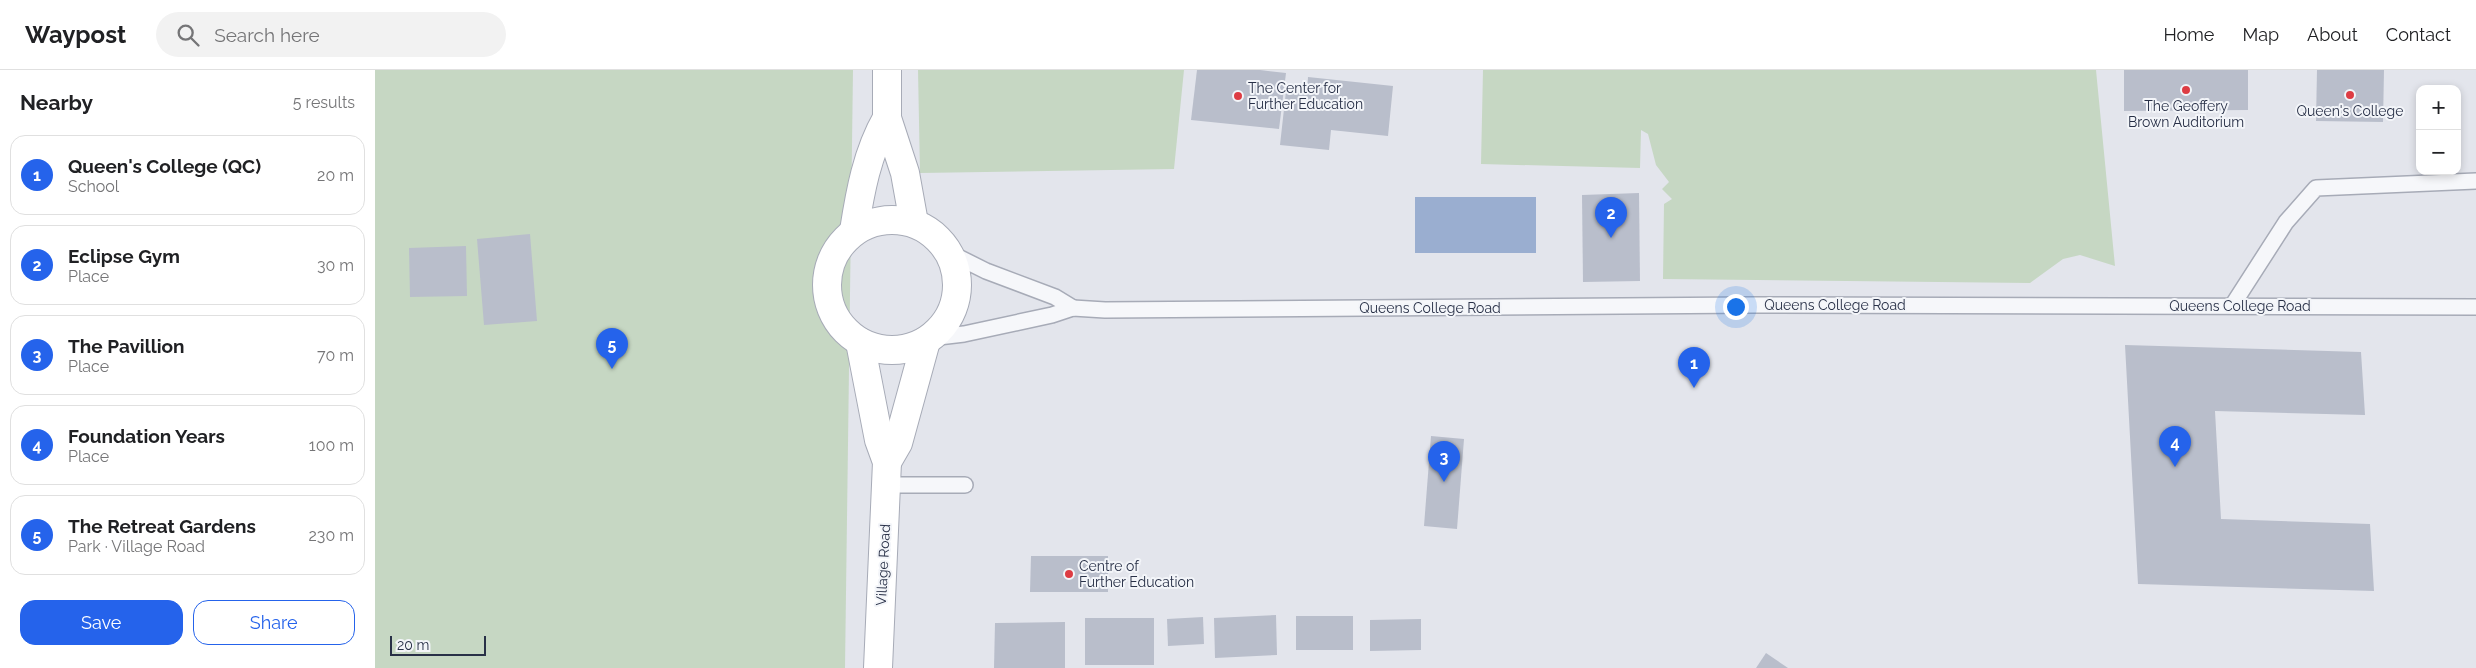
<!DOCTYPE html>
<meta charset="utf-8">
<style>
:root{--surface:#fff;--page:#f2f2f2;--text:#202124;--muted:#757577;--line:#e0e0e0;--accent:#2563eb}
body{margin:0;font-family:Raleway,sans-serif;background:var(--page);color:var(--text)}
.controls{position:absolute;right:15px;top:15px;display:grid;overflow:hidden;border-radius:10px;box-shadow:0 2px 8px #0003}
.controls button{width:45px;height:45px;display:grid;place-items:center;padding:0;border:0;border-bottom:1px solid var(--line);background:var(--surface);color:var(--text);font:25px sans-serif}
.scale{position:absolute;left:15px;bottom:12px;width:96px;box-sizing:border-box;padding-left:5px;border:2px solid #283047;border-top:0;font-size:14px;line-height:18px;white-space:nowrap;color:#283047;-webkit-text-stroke:4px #f3f5f9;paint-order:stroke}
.you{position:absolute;left:1360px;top:236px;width:18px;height:18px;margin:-12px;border:4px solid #fff;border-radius:50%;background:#1a73e8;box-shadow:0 0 0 8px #1a73e833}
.badge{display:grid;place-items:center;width:32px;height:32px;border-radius:50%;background:var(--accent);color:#fff;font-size:16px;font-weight:700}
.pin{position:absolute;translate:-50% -41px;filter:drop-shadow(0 1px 2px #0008)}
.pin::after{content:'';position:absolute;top:26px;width:18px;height:15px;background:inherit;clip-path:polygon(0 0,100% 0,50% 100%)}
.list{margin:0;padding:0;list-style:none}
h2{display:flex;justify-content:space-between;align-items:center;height:65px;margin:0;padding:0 20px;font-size:21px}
h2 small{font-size:16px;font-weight:400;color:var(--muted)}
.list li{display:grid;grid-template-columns:32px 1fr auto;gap:15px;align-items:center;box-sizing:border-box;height:80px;margin:0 10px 10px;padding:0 10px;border:1px solid var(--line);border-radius:15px}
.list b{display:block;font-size:19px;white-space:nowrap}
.list p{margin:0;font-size:16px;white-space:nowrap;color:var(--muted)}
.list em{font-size:16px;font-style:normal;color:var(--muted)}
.actions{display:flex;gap:10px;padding:15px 20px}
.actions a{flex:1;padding:11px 0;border:1px solid var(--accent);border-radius:15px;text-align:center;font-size:18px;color:var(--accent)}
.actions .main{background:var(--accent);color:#fff}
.icon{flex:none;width:28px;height:28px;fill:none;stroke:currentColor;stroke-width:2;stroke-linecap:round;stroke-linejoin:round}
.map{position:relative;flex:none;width:2101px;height:598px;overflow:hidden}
header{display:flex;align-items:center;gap:30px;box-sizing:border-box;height:70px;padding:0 25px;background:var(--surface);border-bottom:1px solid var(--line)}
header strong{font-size:24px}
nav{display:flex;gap:28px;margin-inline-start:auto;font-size:18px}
.search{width:350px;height:45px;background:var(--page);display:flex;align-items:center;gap:12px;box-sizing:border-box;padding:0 18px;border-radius:28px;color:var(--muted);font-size:19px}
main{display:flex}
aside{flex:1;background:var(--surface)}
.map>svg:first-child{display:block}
.green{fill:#c6d7c3}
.water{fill:#9aaed0}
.building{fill:#b9becb}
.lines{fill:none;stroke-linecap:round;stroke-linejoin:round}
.lane-casing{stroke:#a7abb7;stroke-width:18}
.secondary-casing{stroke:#a7abb7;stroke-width:30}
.lane{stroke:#f6f7fa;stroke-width:15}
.secondary{stroke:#fff;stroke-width:28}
.poi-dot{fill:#dd3c43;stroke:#f3f5f9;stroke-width:2}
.labels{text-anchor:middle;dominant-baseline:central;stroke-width:4;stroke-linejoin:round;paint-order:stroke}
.poi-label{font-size:14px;fill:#283047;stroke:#f3f5f9;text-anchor:start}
.street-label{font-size:14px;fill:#283047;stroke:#f3f5f9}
</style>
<header>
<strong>Waypost</strong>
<div class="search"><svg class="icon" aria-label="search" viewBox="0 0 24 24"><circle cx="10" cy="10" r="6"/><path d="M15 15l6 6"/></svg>Search here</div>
<nav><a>Home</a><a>Map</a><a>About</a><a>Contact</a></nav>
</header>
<main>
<aside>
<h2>Nearby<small>5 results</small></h2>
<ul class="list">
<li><span class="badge">1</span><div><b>Queen's College (QC)</b><p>School</p></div><em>20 m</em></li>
<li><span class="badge">2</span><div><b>Eclipse Gym</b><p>Place</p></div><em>30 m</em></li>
<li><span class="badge">3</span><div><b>The Pavillion</b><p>Place</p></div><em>70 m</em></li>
<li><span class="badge">4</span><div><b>Foundation Years</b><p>Place</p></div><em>100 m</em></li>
<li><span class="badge">5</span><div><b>The Retreat Gardens</b><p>Park · Village Road</p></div><em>230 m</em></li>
</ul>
<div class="actions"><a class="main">Save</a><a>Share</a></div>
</aside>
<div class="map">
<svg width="2101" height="598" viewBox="0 0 2101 598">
<rect width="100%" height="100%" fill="#e3e5ec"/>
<g class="green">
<polygon points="0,0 478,0 470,598 0,598"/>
<polygon points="543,0 809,0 799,99 545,103"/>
<polygon points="1108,0 1721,0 1740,196 1705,185 1688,189 1655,213 1288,209 1289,134 1297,129 1287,119 1294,112 1281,95 1273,64 1266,60 1265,98 1106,94"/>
</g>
<rect class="water" x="1040" y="127" width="121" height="56"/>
<g class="building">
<polygon points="822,0 885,0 911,3 904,59 816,50"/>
<polygon points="1749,0 1873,0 1873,40 1749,41"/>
<polygon points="1942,0 2009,0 2008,52 1941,51"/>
<polygon points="933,7 1018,16 1013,66 956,60 954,80 905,75 911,21 932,24"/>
<polygon points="1264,123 1265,211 1208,212 1207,125"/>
<polygon points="155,164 162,251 109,255 102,169"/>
<polygon points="91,176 92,226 35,227 34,178"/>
<polygon points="1750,275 1986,282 1990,345 1840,341 1846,449 1995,454 1999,521 1763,514"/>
<polygon points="1056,366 1089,369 1082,459 1049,456"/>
<polygon points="656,486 733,486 733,522 655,522"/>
<polygon points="901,545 902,585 840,588 839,548"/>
<rect x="921" y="546" width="57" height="34"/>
<polygon points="828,547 829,574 793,576 792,549"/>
<rect x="710" y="548" width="69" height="47"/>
<polygon points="1046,549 1046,580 995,581 995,550"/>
<polygon points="690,552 690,598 619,598 620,553"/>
<polygon points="1391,583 1413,598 1381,598"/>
</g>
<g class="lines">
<defs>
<g id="lane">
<polyline points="573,182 611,201 680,227 698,238"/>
<polyline points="1857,236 1911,152 1941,118 2101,111"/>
<polyline points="555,268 589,264 677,245 698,238 730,240 1378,235 2101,237"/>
<polyline points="513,415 590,415"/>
</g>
<g id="secondary">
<polyline points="512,0 512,48 530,103 539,153"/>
<circle cx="517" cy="215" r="65"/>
<path d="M479,161c6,-39 13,-78 33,-113"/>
<polyline points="485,272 504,370 512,392 503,598"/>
<polyline points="512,392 523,373 551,271"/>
</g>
</defs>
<use href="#lane" class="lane-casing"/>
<use href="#secondary" class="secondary-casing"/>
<use href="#lane" class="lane"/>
<use href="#secondary" class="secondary"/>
</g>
<g class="poi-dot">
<circle cx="1811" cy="20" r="5"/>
<circle cx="1975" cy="25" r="5"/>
<circle cx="863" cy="26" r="5"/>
<circle cx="694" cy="504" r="5"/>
</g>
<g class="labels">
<g class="poi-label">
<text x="873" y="18">The Center for<tspan x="873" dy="16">Further Education</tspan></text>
<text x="1811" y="36" text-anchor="middle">The Geoffery<tspan x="1811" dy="16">Brown Auditorium</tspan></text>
<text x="1975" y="41" text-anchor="middle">Queen's College</text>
<text x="704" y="496">Centre of<tspan x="704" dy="16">Further Education</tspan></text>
</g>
<g class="street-label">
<text x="1460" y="235">Queens College Road</text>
<text x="1865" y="236">Queens College Road</text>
<text x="1055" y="238">Queens College Road</text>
<text transform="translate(508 495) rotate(-87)">Village Road</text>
</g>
</g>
</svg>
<div class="controls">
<button>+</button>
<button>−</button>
</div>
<div class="scale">20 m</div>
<div class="you"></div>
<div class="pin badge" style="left:1319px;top:318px">1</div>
<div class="pin badge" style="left:1236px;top:168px">2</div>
<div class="pin badge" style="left:1069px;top:412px">3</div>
<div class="pin badge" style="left:1800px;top:397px">4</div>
<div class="pin badge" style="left:237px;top:299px">5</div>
</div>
</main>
